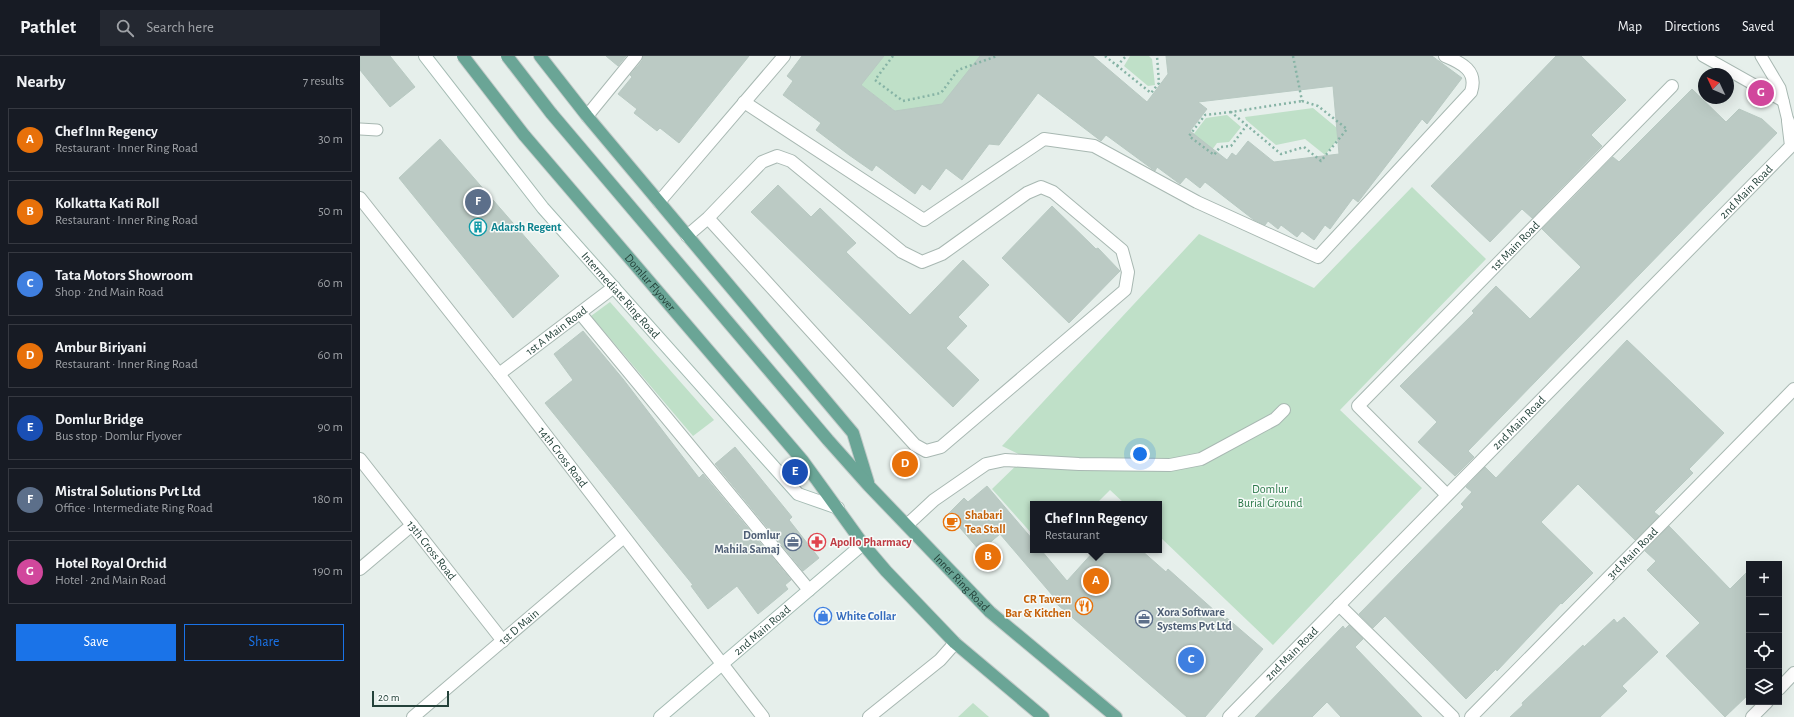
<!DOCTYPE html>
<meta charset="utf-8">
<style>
:root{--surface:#171b24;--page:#242831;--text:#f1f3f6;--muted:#9ea1a6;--line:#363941;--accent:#1a73e8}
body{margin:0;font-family:"Alegreya Sans",sans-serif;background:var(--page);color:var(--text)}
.controls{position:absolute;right:12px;bottom:12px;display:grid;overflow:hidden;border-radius:0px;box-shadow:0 4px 16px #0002}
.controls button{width:36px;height:36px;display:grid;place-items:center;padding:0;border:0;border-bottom:1px solid var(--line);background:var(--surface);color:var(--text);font:20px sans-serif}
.compass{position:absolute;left:1338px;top:12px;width:36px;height:36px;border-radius:50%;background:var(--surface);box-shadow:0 4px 16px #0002;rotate:314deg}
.scale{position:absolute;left:12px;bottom:10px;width:77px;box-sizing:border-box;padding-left:4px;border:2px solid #24423a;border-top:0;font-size:11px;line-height:14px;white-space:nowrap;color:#24423a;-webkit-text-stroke:3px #f7fbf9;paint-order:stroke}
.you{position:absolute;left:780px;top:398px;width:14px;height:14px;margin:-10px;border:3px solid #fff;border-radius:50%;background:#1a73e8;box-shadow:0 0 0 6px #1a73e833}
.badge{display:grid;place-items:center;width:26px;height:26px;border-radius:50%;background:var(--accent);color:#fff;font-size:13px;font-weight:700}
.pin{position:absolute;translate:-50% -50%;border:2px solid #fff;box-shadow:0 1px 4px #0006}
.popup{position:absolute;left:670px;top:445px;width:132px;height:52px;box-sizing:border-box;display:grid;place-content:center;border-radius:0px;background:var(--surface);filter:drop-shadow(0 1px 3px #0005);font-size:13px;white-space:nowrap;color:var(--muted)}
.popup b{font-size:15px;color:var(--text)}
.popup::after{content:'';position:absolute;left:50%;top:100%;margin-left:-8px;border:8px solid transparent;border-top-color:var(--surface)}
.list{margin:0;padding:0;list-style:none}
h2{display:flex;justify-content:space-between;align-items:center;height:52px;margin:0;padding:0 16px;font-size:17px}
h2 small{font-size:13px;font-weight:400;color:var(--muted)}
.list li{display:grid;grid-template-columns:26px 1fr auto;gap:12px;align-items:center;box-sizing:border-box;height:64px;margin:0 8px 8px;padding:0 8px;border:1px solid var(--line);border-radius:0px}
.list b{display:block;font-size:15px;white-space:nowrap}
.list p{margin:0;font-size:13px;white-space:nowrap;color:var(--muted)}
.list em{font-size:13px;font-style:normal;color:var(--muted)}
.actions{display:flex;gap:8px;padding:12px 16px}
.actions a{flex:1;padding:9px 0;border:1px solid var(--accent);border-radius:0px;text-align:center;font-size:14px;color:var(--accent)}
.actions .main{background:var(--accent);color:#fff}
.icon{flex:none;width:22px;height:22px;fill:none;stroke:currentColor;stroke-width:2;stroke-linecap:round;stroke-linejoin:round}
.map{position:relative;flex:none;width:1434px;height:661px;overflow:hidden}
header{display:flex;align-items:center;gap:24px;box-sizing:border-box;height:56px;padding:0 20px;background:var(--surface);border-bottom:1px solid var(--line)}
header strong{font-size:19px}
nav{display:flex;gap:22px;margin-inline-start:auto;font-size:14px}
.search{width:280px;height:36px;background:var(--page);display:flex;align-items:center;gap:10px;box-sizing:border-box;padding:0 14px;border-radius:0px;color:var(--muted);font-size:15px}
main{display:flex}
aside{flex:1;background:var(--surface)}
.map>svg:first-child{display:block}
.green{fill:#bfe0c8}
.building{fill:#bbcac4;stroke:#b8c9c2;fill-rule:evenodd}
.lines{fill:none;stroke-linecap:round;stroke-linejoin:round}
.lane-casing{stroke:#a8b8b2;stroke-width:13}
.street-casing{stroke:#a8b8b2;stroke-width:14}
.secondary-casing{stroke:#a4bbb3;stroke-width:14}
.primary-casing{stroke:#c2cac8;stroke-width:14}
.path{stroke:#86b3a5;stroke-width:2.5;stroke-dasharray:2 3;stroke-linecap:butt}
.lane{stroke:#fff;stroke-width:11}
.street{stroke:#fff;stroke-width:12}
.secondary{stroke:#fff;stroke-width:12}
.primary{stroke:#6aa596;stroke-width:12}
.primary-bridge-casing{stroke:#c2cac8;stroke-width:14;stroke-linecap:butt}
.primary-bridge{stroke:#6aa596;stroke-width:12}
.labels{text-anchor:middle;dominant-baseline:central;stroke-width:3;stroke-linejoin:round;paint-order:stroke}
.street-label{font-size:12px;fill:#24423a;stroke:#f7fbf9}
.culture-label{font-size:12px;font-weight:bold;fill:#0d838f;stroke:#f7fbf9;text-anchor:start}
.park-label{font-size:12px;fill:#2d7a4b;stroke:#f7fbf9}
.food-label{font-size:12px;font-weight:bold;fill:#c56008;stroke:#f7fbf9;text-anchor:start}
.service-label{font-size:12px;font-weight:bold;fill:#4e5e75;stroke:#f7fbf9;text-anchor:end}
.health-label{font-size:12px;font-weight:bold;fill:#be3a42;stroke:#f7fbf9;text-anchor:start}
.shop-label{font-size:12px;font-weight:bold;fill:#366cbe;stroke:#f7fbf9;text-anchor:start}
</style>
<header>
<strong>Pathlet</strong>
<div class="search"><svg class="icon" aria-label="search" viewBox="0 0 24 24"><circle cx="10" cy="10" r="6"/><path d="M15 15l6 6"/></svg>Search here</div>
<nav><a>Map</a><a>Directions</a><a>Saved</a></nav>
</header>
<main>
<aside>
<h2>Nearby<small>7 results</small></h2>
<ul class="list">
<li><span class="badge" style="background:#e8710a">A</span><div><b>Chef Inn Regency</b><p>Restaurant · Inner Ring Road</p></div><em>30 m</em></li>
<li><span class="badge" style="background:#e8710a">B</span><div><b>Kolkatta Kati Roll</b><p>Restaurant · Inner Ring Road</p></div><em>50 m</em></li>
<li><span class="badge" style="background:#3f7fe0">C</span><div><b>Tata Motors Showroom</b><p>Shop · 2nd Main Road</p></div><em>60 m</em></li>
<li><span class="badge" style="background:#e8710a">D</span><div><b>Ambur Biriyani</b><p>Restaurant · Inner Ring Road</p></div><em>60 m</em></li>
<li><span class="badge" style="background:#1a4fb4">E</span><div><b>Domlur Bridge</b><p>Bus stop · Domlur Flyover</p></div><em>90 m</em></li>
<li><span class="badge" style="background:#5c6f8a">F</span><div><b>Mistral Solutions Pvt Ltd</b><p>Office · Intermediate Ring Road</p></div><em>180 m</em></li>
<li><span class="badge" style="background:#d1479c">G</span><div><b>Hotel Royal Orchid</b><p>Hotel · 2nd Main Road</p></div><em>190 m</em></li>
</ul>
<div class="actions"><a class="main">Save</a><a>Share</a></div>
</aside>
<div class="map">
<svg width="1434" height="661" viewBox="0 0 1434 661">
<rect width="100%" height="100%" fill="#e6efeb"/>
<g class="green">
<polygon points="524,0 649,0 587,48 545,62 498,27"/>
<polygon points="770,0 789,0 792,3 795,29 788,30 764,10"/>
<polygon points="953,52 983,77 965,99 945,83 916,89 886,64 885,61"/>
<polygon points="867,59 881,71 869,86 857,87 852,94 833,79 846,62"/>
<polygon points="1052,131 1126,203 980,354 1062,432 913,589 799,480 799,448 765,448 750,434 736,448 673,448 673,479 632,433 665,401 642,390 839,178 954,232"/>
<polygon points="250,246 354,364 333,380 231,260"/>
<polygon points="613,647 629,661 598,661"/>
</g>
<g class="building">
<polygon points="0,0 30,0 55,31 30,51 0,14"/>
<polygon points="246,0 266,0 258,10"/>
<polygon points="283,0 389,0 319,87 300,72 297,75 274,57 277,53 258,38 272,21 270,19 282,5"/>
<path d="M442,0h82l-23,29 34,26 47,-7 38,-48h113l54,46 21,-28 -2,-18h266l30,22 -35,46 -5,-5 -64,83 -5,-4 -23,31 -5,-4 -11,15 -12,-9 -5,6 -16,-12 -3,4 -10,-8 -3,4 -11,-5 -49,-38 -5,6 -14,-11 -6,7 -23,-17 -2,4 -49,-36 -5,6 -63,-48 -39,52 -10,-1 -27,36 -16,-12 -16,22 -8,-6 -7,10 -39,-29 -4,6 -23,-16 -33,-25 5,-7 -38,-28 10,-14 -6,-5zM973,30l6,68 -65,8 -26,-21 -12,15 -4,-3 -5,7 -37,-29 17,-22 -9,-7z"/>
<polygon points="1196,0 1221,0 1266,44 1231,79 1242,90 1172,162 1162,153 1130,186 1071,130"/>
<polygon points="1332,33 1366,66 1379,53 1402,63 1417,77 1108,395 1114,401 1095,420 1058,386 1077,366 1040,330 1114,257 1112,255 1136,230 1170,263 1221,211 1182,173 1253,101 1259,106"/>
<polygon points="80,83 199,220 153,262 39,122"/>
<polygon points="418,129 451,161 460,152 496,187 486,196 550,259 603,204 629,229 598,261 607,270 586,292 619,324 593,351 391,156"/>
<polygon points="692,150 736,193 738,192 760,215 709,267 642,202"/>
<polygon points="223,275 263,323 339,422 343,418 431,524 425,529 428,533 398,558 377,530 348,553 331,530 333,529 185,347 213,324 194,298"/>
<polygon points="1267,284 1364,377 1329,413 1333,417 1294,456 1299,460 1275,484 1218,428 1181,466 1233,517 1202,548 1201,547 1137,615 1136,613 1106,643 1025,560 1013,572 999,558 1104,451 1101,448 1112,436 1106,431 1125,411 1136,422"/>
<polygon points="375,391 432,461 429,464 459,502 443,515 355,408"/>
<polygon points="627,430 673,484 673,494 681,494 707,525 735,494 781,494 806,516 808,513 865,564 867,562 903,593 845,661 827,661 691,543 693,540 640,478 620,495 588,458 604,442 608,446"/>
<polygon points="1309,470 1370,533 1389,514 1389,638 1365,661 1306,600 1340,567 1287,514 1296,505 1285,495"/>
<polygon points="1264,561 1298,596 1262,630 1267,635 1240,661 1150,661 1163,649 1162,647 1223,589 1224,591 1254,563 1257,567"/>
<polygon points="989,569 1003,583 995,591 1062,661 981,661 967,646 952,661 895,661 983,570 985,573"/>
</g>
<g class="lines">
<defs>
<g id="lane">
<polyline points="1343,0 1423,45"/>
<polyline points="1401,0 1420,32 1428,65"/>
<polyline points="0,73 17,74"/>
</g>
<g id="street">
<path d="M384,46l180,118 120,-81 50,7 103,56 121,55 153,-165c7,-21 -9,-29 -26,-36"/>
<polyline points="227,60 276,0"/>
<path id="s1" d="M0,142l139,176 264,343"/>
<polyline points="299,146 424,0"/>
<polyline points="327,180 348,162 402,106 417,100 431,105 542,196 562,206 582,198 667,137 681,131 693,136 762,194 768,216 765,234 581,391 566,395 555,389 348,162"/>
<polyline points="220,257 449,534"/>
<path id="s2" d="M139,318l115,-87"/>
<path id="s3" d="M0,403l143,182"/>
<path id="s4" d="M1087,439l-89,-89 314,-320"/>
<polyline points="547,469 574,444 626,408 645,404 719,408 810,409 841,403 915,363 924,354"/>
<polyline points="0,513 52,469"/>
<polyline points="979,549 1093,661"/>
<polyline points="1419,633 1434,617"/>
<path id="s5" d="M53,661l211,-180"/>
<polyline points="509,661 580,604 595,587"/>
<path id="s6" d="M869,661l562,-571 -3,-25"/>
<path id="s7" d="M1111,661l323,-328"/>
<polyline points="1392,661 1407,646"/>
</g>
<g id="secondary">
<path id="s8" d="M65,0l118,152 255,286 40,14"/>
<path id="s9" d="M300,661l203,-173"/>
</g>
<g id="primary">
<polyline points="180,0 227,60 493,377 508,426"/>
<path id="s10" d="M191,57l277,327 41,46 121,126 126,105"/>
<path id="s11" d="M164,79l279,326 60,83 23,27 69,72 88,74"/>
</g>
</defs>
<use href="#lane" class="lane-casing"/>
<use href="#street" class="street-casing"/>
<use href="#secondary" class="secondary-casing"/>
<use href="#primary" class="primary-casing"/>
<g class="path">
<polyline points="533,0 515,24 543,45 581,37 598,14 637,0"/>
<polyline points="745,0 791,37 799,27 797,0"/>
<polyline points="933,0 942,45"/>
<polyline points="757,10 766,0"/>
<polygon points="942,45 958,50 987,73 961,105 944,91 921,98 871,56"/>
<polyline points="871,56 845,59 829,80 854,99 860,91 871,90 887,69"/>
</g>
<use href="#lane" class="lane"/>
<use href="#street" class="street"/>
<use href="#secondary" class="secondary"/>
<use href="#primary" class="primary"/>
<defs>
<g id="primary-bridge">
<polyline points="103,0 164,79"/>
<polyline points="147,0 191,57"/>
</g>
</defs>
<use href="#primary-bridge" class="primary-bridge-casing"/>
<use href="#primary-bridge" class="primary-bridge"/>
</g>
<defs>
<symbol id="building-ring" viewBox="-11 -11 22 22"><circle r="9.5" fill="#f7fbf9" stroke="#0f9aa8" stroke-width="1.5"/><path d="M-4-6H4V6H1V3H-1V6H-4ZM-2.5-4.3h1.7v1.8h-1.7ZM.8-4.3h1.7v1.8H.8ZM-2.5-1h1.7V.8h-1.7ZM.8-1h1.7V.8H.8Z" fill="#0f9aa8"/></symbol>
<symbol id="cafe-ring" viewBox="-11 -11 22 22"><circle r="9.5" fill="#f7fbf9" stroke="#e8710a" stroke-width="1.5"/><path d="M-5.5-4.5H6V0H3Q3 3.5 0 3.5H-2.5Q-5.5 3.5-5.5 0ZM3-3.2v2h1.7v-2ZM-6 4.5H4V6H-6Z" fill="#e8710a"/></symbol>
<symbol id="office-ring" viewBox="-11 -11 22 22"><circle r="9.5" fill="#f7fbf9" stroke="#5c6f8a" stroke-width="1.5"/><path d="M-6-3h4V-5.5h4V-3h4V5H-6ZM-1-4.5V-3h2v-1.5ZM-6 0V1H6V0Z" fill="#5c6f8a"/></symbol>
<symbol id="pharmacy-ring" viewBox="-11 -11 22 22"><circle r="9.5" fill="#f7fbf9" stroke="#e0444e" stroke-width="1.5"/><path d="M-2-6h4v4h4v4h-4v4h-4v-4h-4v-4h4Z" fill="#e0444e"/></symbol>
<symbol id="restaurant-ring" viewBox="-11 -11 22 22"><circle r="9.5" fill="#f7fbf9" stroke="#e8710a" stroke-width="1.5"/><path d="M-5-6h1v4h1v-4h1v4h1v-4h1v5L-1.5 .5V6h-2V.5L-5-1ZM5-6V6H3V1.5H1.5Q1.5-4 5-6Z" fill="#e8710a"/></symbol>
<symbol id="shop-ring" viewBox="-11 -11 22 22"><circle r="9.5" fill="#f7fbf9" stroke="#3f7fe0" stroke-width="1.5"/><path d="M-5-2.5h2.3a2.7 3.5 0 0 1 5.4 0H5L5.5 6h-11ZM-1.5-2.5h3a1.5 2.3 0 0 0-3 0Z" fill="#3f7fe0"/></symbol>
</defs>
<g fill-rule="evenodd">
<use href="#building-ring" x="108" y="161" width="20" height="20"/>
<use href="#cafe-ring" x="582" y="456" width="20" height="20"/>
<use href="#office-ring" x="423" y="476" width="20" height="20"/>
<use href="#pharmacy-ring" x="447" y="476" width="20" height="20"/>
<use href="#restaurant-ring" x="714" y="540" width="20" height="20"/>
<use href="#shop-ring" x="453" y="550" width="20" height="20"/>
<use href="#office-ring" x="774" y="553" width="20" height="20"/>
</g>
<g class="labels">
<g class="street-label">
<text stroke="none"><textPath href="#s6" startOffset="737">2nd Main Road</textPath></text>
<text stroke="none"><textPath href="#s4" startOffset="350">1st Main Road</textPath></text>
<text stroke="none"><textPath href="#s11" startOffset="194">Domlur Flyover</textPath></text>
<text stroke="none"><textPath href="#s8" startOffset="309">Intermediate Ring Road</textPath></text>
<text stroke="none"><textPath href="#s2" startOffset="72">1st A Main Road</textPath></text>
<text stroke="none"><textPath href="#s6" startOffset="413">2nd Main Road</textPath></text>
<text stroke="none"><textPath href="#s1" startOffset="329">14th Cross Road</textPath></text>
<text stroke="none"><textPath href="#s3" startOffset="116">13th Cross Road</textPath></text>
<text stroke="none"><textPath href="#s7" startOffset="230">3rd Main Road</textPath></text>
<text stroke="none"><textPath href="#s10" startOffset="624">Inner Ring Road</textPath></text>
<text stroke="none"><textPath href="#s5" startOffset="139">1st D Main</textPath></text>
<text stroke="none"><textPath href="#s9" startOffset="134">2nd Main Road</textPath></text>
<text stroke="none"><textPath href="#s6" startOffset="89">2nd Main Road</textPath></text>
</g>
<g class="culture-label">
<text x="131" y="171">Adarsh Regent</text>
</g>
<g class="park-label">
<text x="910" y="433">Domlur<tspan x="910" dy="14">Burial Ground</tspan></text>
</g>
<g class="food-label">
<text x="605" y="459">Shabari<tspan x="605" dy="14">Tea Stall</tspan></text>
<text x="711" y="543" text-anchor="end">CR Tavern<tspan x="711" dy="14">Bar &amp; Kitchen</tspan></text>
</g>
<g class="service-label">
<text x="420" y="479">Domlur<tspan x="420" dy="14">Mahila Samaj</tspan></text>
<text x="797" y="556" text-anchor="start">Xora Software<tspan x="797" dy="14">Systems Pvt Ltd</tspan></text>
</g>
<g class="health-label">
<text x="470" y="486">Apollo Pharmacy</text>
</g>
<g class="shop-label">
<text x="476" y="560">White Collar</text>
</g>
</g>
</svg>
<div class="controls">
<button>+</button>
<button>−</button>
<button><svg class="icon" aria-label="locate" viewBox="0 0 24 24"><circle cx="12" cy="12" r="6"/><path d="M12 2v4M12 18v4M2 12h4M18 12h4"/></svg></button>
<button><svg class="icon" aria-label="layers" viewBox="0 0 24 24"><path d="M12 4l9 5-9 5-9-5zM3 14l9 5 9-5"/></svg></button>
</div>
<svg class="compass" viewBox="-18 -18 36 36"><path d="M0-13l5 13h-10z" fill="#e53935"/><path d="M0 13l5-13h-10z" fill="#9ea1a6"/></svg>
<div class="scale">20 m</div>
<div class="you"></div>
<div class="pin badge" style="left:736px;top:525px;background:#e8710a">A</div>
<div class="popup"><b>Chef Inn Regency</b>Restaurant</div>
<div class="pin badge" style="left:628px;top:501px;background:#e8710a">B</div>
<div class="pin badge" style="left:831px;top:604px;background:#3f7fe0">C</div>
<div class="pin badge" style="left:545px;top:408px;background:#e8710a">D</div>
<div class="pin badge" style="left:435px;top:416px;background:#1a4fb4">E</div>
<div class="pin badge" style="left:118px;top:146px;background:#5c6f8a">F</div>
<div class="pin badge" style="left:1401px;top:37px;background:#d1479c">G</div>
</div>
</main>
